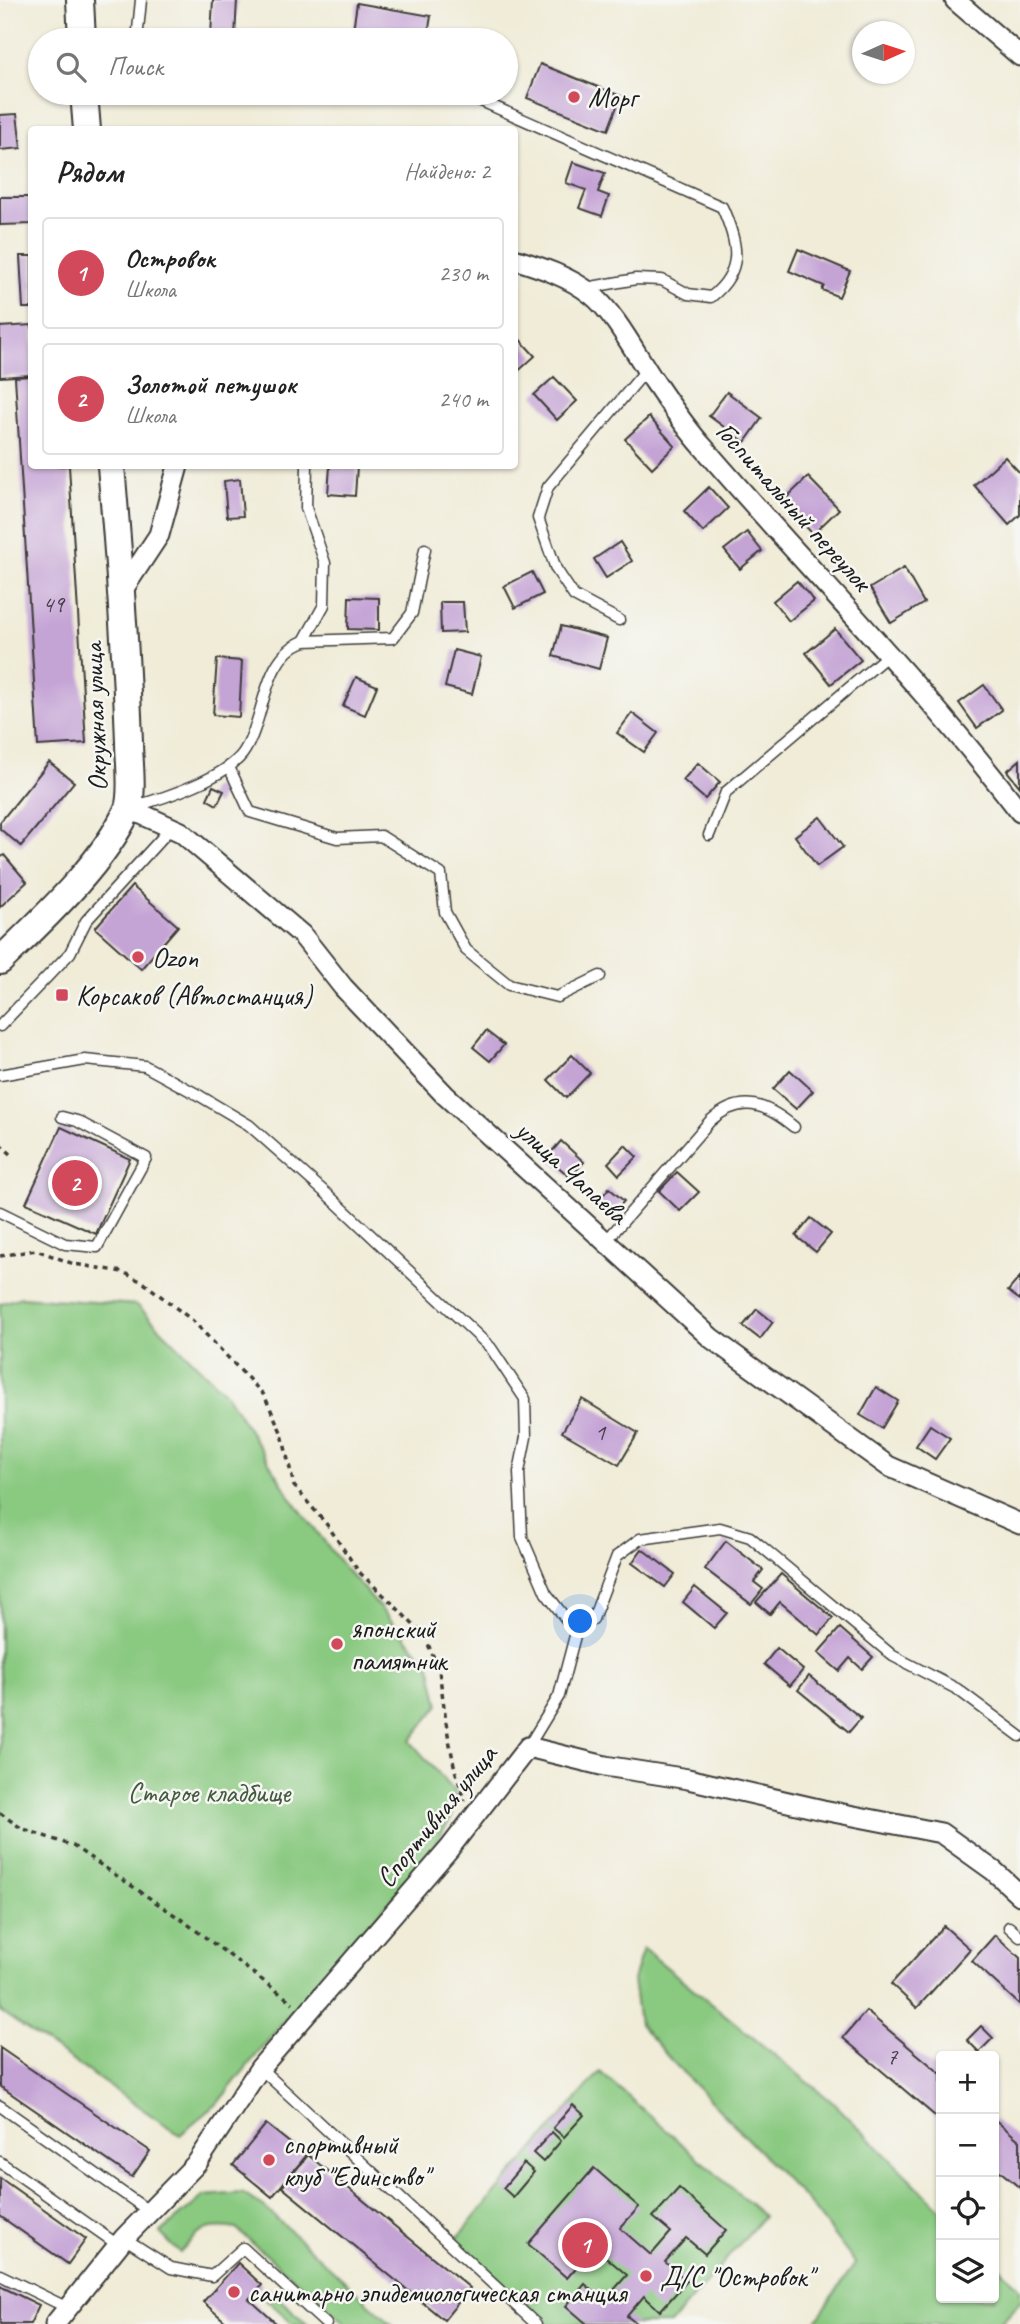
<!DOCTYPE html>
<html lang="ru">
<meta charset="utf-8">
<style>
:root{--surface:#fff;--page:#f6f6f6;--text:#222;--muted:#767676;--line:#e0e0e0;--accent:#d1495b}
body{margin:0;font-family:Caveat,sans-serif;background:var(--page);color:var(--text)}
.controls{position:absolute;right:21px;bottom:21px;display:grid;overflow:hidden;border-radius:7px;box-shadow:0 2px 5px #0004}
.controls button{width:63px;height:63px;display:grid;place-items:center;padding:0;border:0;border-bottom:2px solid var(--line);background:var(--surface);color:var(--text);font:35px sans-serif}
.compass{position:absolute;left:852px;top:21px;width:63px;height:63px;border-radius:50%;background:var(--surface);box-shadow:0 2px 5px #0004;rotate:87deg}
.you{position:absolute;left:581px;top:1622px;width:24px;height:24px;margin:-18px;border:5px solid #fff;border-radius:50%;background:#1a73e8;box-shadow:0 0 0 10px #1a73e833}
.badge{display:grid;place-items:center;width:46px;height:46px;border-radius:50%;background:var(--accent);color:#fff;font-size:23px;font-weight:700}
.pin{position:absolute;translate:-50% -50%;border:4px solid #fff;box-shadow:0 2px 7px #0006}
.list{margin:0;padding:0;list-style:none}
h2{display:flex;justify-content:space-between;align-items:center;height:91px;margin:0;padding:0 28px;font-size:30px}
h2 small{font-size:23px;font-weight:400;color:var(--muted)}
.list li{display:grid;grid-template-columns:46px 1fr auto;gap:21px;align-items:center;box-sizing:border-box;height:112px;margin:0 14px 14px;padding:0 14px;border:2px solid var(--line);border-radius:7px}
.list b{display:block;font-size:26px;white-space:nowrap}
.list p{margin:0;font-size:23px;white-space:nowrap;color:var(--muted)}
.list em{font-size:23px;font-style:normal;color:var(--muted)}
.icon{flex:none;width:38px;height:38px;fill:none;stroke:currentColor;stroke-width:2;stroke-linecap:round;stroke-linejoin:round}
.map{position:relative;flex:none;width:1020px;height:2324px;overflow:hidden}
.search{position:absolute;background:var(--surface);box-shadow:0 2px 5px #0004;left:28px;top:28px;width:490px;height:77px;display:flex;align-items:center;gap:18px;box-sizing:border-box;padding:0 24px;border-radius:38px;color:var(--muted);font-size:26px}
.panel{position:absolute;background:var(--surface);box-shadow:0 2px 5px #0004;left:28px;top:126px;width:490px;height:343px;border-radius:7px}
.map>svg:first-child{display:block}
.green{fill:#89c980;stroke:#52724e;stroke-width:2}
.building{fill:#c4a3d5}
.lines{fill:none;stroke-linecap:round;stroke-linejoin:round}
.service-casing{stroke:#3c3b38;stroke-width:13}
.minor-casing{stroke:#3c3b38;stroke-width:23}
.secondary-casing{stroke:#3c3b38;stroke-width:30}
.path{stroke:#3c3b38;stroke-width:3.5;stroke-dasharray:5 5;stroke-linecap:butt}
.service{stroke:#fff;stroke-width:10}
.minor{stroke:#fff;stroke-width:19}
.secondary{stroke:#fff;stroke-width:26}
.poi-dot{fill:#d1495b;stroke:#f6f6f2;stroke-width:2.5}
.labels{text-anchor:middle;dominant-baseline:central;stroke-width:5;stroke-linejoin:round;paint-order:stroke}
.number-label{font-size:24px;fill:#463e4a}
.poi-label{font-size:28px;fill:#1c1c1c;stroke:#f6f6f2;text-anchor:start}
.street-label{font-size:28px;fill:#1c1c1c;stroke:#f6f6f2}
.park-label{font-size:28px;fill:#42593f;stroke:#f6f6f2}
</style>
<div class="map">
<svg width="1020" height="2324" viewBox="0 0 1020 2324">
<rect width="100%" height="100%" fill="#f6f6f2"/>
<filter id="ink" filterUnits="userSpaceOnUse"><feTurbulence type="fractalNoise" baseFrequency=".0143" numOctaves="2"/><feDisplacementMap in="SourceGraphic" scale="14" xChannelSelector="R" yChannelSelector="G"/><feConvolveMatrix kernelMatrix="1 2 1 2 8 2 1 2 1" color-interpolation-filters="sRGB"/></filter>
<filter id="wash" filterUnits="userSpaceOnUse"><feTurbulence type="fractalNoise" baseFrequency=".00686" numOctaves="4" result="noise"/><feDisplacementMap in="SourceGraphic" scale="28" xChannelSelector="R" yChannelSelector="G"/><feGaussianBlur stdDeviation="1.57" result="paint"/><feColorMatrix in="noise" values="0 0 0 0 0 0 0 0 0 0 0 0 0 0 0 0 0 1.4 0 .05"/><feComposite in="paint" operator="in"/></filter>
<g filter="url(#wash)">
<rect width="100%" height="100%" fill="#f0ecd8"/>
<g class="green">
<polygon points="21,1297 137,1305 227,1395 291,1498 345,1568 430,1665 439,1705 410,1741 455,1792 452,1817 416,1872 282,2023 217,2104 180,2135 0,2011 0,1304"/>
<polygon points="643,1948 836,2105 941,2210 941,2298 994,2298 994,2262 1020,2288 1020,2302 999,2324 814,2324 855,2263 809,2203 671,2060 639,2024 633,1980"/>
<polygon points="600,2072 764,2216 670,2324 549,2324 454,2241"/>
<path d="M242,2193l23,15 127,116h-45l-111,-95c-32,-5 -35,1 -56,24l-20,-20 44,-37z"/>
<polygon points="268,2289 308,2324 294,2324 262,2296"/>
</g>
<g id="blocks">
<g class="building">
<polygon points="213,0 237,0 235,37 211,36"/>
<polygon points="357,3 431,16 427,40 371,40 352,37"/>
<polygon points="540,64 621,96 608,130 527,98"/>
<polygon points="17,114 21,148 0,150 0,115"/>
<polygon points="573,162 605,173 598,192 609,196 602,216 579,208 586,190 566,183"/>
<polygon points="0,197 32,197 32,224 0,225"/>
<polygon points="798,249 850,271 839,297 822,290 824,286 789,271"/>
<polygon points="20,256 32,256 32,308 23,308"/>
<polygon points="32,325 32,375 0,377 0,327"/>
<polygon points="514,333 535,356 514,375"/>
<polygon points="32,376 32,466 69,466 86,743 38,746 15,377"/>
<polygon points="554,377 577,401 557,420 534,395"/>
<polygon points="727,392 762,418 745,442 709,416"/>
<polygon points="649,417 675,446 652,468 625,439"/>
<polygon points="1005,457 1020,473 1020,515 1009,525 974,485"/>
<polygon points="330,466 357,466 355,496 328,494"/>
<polygon points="808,477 839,509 813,534 782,502"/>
<polygon points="240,479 243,516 227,517 224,481"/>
<polygon points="709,487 728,508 703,532 684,511"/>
<polygon points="747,532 762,551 740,569 724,550"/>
<polygon points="620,542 632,561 606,578 594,559"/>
<polygon points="904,568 924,603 891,623 870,588"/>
<polygon points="532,572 543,594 515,608 504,586"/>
<polygon points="797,581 814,601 789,621 773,601"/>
<polygon points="349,597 379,598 379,630 348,629"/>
<polygon points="440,602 463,602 465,632 441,633"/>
<polygon points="561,626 607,638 599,669 553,656"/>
<polygon points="835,629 861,660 831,684 806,653"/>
<polygon points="454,650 481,657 472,694 445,687"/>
<polygon points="217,659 242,661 239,717 213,715"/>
<polygon points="356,677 377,686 365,715 343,706"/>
<polygon points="984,685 1002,710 977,728 959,703"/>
<polygon points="632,713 658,733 644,752 617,733"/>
<polygon points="1020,760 1020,787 1007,771"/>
<polygon points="49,762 74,782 21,846 0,829 0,822"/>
<polygon points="698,763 720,782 705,799 683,780"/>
<polygon points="213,786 224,791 217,805 207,799"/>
<polygon points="820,817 843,847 817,866 795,836"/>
<polygon points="4,855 27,882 0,907 0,858"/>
<polygon points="132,886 178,926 141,969 95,928"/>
<polygon points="486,1031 504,1045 490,1061 473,1047"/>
<polygon points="572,1055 590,1073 566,1098 548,1080"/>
<polygon points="790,1070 813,1091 796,1109 773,1089"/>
<polygon points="61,1127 130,1159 96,1234 26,1203"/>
<polygon points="561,1141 584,1162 570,1177 547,1157"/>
<polygon points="625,1145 637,1157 619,1175 608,1163"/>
<polygon points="677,1172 699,1192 680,1211 659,1191"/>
<polygon points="609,1188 624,1201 612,1215 597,1203"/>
<polygon points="811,1218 831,1234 816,1252 796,1236"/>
<polygon points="1020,1277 1020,1300 1008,1291"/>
<polygon points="757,1309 773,1322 760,1339 743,1326"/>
<polygon points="876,1387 898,1401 882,1428 860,1415"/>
<polygon points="582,1399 638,1433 619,1465 562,1432"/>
<polygon points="930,1425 950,1438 935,1459 916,1446"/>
<polygon points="726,1541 763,1570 754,1582 763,1589 751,1604 705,1569"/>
<polygon points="642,1549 675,1574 665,1587 632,1563"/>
<polygon points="781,1574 833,1618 819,1635 780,1602 770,1614 756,1602"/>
<polygon points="695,1587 727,1613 714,1628 683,1602"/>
<polygon points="840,1628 873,1657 862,1669 850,1658 839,1671 818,1653"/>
<polygon points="777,1648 803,1670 790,1686 764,1664"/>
<polygon points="809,1676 861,1718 849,1732 798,1690"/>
<polygon points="944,1926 970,1949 917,2008 891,1984"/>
<polygon points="995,1935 1020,1958 1020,2005 972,1961"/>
<polygon points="866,2011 941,2074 941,2121 843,2038"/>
<polygon points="981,2026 993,2038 979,2052 967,2040"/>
<polygon points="0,2048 150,2151 132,2177 0,2086"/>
<polygon points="573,2105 584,2115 564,2137 553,2128"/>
<polygon points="994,2119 1020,2141 1020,2188 994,2166"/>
<polygon points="266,2124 306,2156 272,2197 233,2165"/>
<polygon points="552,2132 561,2141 543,2162 533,2153"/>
<polygon points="308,2155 470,2288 444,2320 282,2187"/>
<polygon points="524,2163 534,2172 513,2197 503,2188"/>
<polygon points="594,2168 639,2207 620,2228 651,2255 671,2232 653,2217 679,2188 726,2230 705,2254 686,2238 665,2262 687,2281 660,2311 644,2296 627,2316 637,2324 587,2324 566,2306 585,2284 604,2301 627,2275 594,2247 567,2278 528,2244"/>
<polygon points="0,2178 86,2239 68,2264 0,2216"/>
<polygon points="238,2263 262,2285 249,2299 277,2324 228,2324 203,2302"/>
<polygon points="0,2286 39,2305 30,2324 0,2324"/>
</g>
</g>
</g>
<g filter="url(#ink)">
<use href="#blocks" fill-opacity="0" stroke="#3c3b38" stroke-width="2"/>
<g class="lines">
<defs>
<g id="service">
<polyline points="137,40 141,0"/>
<path d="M463,93l259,114c16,36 23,63 -11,90l-23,-3 -26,-14 -26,-1 -50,9"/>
<polyline points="619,620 574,596 556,569 538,518 548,487 647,369"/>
<polyline points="304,641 324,605 325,563 306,508 307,466"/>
<polyline points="229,767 250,812 337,838 381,836 441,874 445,912 466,950 509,985 557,997 600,976"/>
<path d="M132,807c29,-8 98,-30 113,-57 21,-34 17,-93 59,-109l89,-3 19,-25 13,-64"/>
<polyline points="709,835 726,792 888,655"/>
<polyline points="0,1026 70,953 86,921 171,828"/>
<polyline points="0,1075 85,1060 145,1066 200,1096 249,1125 328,1195 491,1348 525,1399 526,1437 519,1472 522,1537 546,1593 576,1632 559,1696 528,1747"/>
<polyline points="0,1212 65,1244 97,1247 146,1158 77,1121 62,1117"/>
<path d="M606,1241l104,-120c31,-27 55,-18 84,6"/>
<polyline points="576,1632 593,1619 617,1556 640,1539 720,1528 750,1537 893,1656 957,1689 1020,1736"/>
<polyline points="1009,1927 1020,1937"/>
<polyline points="260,2068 536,2324"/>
<polyline points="0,2106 150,2212"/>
<polyline points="0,2162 118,2245"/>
<polyline points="124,2238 171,2268 212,2276 243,2248 326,2324"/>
<polyline points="0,2275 68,2308"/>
</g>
<g id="minor">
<polyline points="955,0 1020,56"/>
<path d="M514,259c26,8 56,18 77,35 22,17 44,58 59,81 17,25 34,51 54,73 105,122 218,236 316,364"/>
<polyline points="122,591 159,535 178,466"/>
<polyline points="128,808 181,832 302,935 343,987 445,1095 711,1338 888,1466 1020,1524"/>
<polyline points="55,2324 124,2238 197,2163 260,2068 449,1849 528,1747 605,1766 688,1779 823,1810 941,1833 994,1871 1020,1895"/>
</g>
<g id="secondary">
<polyline points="80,0 82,40"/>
<polyline points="84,93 87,130"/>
<path d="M0,961c42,-41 103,-97 127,-150 7,-16 2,-50 2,-69 -3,-92 -10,-184 -18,-276"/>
</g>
</defs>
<use href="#service" class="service-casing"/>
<use href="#minor" class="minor-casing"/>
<use href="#secondary" class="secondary-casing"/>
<g class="path">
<polyline points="0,1144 11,1154"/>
<polyline points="0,1256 36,1250 74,1264 123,1272 144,1283 193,1321 264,1395 282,1434 294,1486 328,1526 359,1572 392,1603 425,1637 439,1670 447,1729 455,1770 465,1801"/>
<polyline points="0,1813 21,1828 73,1846 182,1920 293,2003"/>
</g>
<use href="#service" class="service"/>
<use href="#minor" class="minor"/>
<use href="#secondary" class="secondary"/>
</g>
</g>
<g class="poi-dot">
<circle cx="574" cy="97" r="7"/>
<circle cx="138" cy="957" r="7"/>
<rect x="55" y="988" width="14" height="14" rx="3.5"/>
<circle cx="337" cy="1644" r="7"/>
<circle cx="269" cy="2160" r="7"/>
<circle cx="646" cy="2276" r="7"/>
<circle cx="234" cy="2292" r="7"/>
</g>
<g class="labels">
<g class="number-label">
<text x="53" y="604">49</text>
<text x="600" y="1432">1</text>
<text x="892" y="2056">7</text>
</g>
<g class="poi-label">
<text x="588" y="97">Морг</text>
<text x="152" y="957">Ozon</text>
<text x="76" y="995">Корсаков (Автостанция)</text>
<text x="351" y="1628">японский<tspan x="351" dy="32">памятник</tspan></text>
<text x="283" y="2144">спортивный<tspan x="283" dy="32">клуб "Единство"</tspan></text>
<text x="660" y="2276">Д/С "Островок"</text>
<text x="248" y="2292">санитарно эпидемиологическая станция</text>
</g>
<g class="street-label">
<text transform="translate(794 506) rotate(48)">Госпитальный переулок</text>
<text transform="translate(95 717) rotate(-92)">Окружная улица</text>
<text transform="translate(572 1172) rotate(42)">улица Чапаева</text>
<text transform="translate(436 1816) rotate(-51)">Спортивная улица</text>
</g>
<g class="park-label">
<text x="209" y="1792">Старое кладбище</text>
</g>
</g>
</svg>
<div class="controls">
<button>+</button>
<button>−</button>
<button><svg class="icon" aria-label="locate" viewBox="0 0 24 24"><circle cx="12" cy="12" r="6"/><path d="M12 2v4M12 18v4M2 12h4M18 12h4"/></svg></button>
<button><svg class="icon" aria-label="layers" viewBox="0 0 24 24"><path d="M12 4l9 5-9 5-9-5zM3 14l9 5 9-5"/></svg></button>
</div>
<svg class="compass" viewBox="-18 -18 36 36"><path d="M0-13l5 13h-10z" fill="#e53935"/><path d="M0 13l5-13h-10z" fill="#767676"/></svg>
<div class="you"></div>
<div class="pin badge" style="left:585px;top:2245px">1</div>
<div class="pin badge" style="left:75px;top:1183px">2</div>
<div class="search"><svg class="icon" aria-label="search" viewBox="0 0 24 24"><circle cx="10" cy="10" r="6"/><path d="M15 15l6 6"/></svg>Поиск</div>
<section class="panel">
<h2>Рядом<small>Найдено: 2</small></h2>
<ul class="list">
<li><span class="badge">1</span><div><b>Островок</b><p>Школа</p></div><em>230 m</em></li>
<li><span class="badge">2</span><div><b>Золотой петушок</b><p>Школа</p></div><em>240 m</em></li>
</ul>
</section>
</div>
